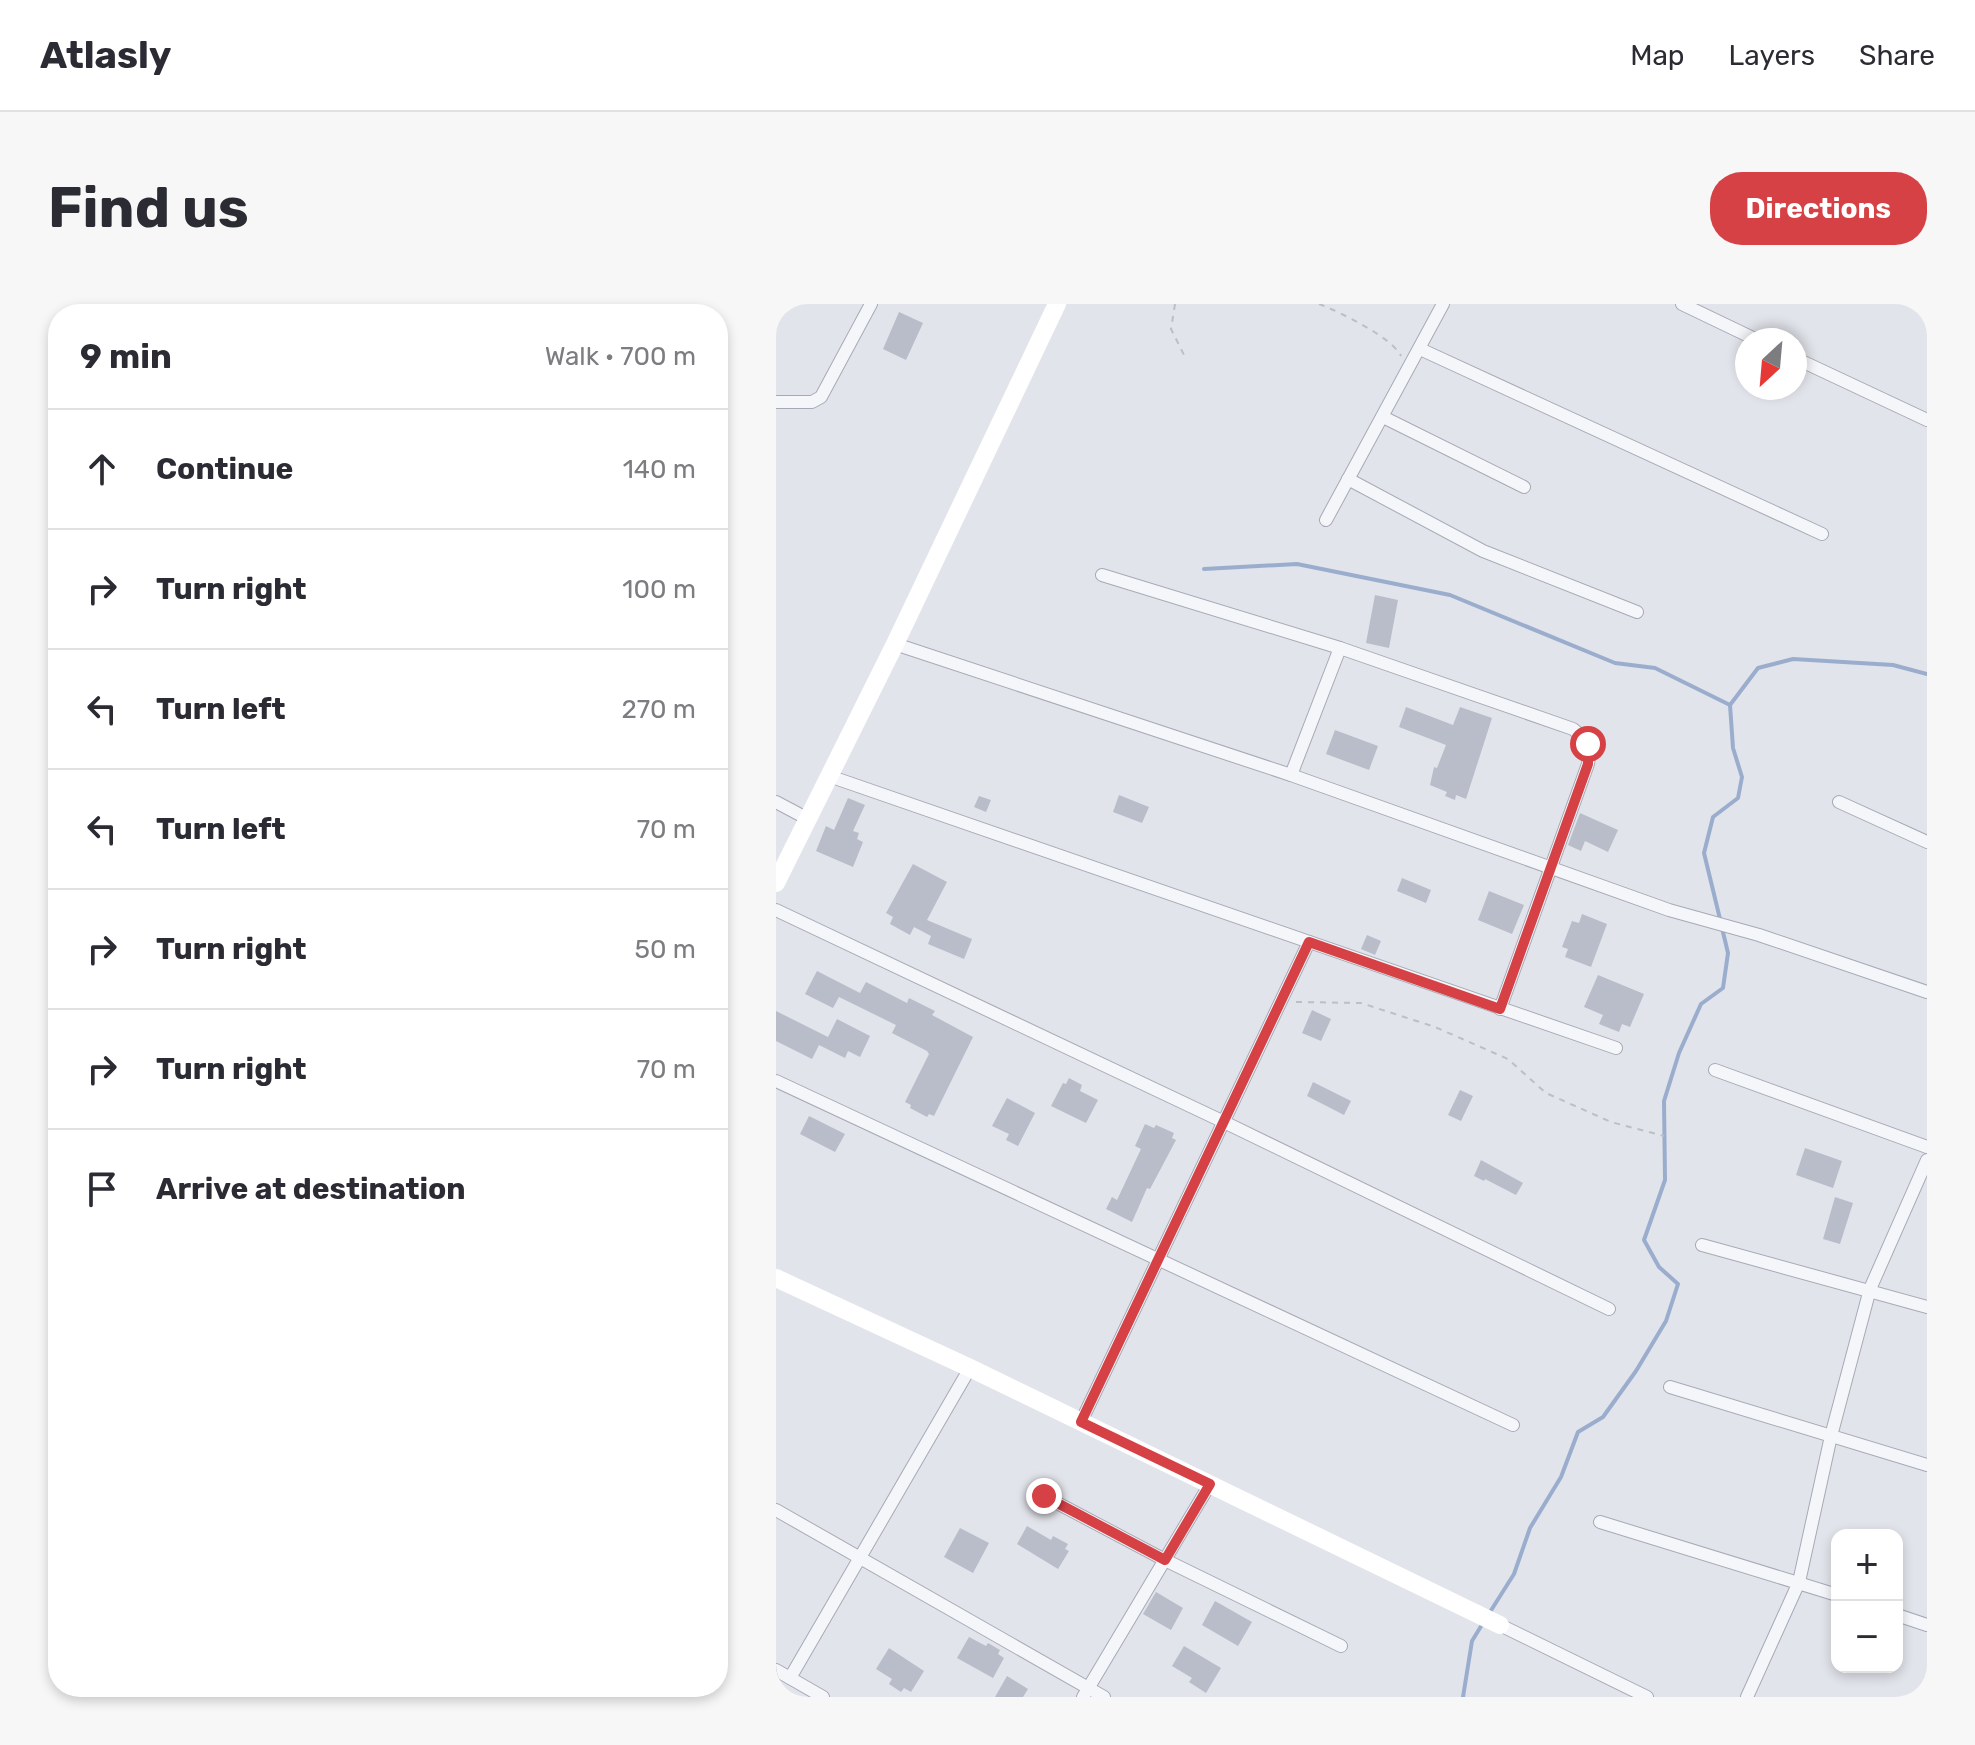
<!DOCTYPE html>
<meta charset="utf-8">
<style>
:root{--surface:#fff;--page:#f7f7f7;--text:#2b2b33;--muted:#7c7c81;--line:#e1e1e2;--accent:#d64146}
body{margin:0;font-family:Rubik,sans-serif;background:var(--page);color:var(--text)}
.controls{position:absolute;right:24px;bottom:24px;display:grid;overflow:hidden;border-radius:16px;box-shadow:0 4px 12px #0003}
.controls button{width:72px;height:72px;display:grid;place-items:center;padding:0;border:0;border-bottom:2px solid var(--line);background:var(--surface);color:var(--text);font:40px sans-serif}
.compass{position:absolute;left:959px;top:24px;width:72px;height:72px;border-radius:50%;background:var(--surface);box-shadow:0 4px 12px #0003;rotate:206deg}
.stop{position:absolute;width:24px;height:24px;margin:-18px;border:6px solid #d64146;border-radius:50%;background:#fff}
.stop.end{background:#d64146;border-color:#fff;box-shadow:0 2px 8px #0008}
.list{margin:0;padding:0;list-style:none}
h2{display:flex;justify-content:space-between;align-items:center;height:104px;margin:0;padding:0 32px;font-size:34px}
h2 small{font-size:26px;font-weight:400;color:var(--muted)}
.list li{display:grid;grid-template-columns:52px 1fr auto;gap:24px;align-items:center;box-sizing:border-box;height:120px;padding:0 32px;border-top:2px solid var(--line)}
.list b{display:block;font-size:30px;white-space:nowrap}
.list em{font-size:26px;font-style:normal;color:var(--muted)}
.icon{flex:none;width:44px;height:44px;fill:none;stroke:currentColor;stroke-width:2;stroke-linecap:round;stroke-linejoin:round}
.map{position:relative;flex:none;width:1151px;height:1393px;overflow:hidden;border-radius:32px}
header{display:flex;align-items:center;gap:48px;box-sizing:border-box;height:112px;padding:0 40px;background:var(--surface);border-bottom:2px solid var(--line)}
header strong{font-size:38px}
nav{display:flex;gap:44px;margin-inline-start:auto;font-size:28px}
.intro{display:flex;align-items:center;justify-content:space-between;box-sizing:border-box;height:192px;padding:0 48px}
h1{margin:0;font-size:56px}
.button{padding:20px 36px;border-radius:32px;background:var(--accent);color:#fff;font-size:28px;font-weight:700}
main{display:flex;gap:48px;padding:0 48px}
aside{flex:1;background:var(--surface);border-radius:32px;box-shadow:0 4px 12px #0003}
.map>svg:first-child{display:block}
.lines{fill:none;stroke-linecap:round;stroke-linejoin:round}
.stream{stroke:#9badcd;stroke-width:4}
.building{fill:#b9bdc9}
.street-casing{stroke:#a7aab6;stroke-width:14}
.path{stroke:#bcbfc6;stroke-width:2;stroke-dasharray:6 6;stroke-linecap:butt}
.street{stroke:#f5f6f9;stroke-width:12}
.secondary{stroke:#fff;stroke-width:18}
.route{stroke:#d64146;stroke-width:10}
</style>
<header>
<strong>Atlasly</strong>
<nav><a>Map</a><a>Layers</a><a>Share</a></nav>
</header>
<div class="intro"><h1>Find us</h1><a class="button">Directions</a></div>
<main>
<aside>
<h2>9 min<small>Walk · 700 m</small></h2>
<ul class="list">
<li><svg class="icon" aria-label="ahead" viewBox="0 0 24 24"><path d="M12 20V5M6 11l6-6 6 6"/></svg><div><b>Continue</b></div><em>140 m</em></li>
<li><svg class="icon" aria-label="right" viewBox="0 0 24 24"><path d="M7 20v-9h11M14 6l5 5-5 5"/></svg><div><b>Turn right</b></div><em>100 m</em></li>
<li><svg class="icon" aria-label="left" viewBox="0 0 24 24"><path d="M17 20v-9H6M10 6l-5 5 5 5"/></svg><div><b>Turn left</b></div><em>270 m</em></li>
<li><svg class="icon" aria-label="left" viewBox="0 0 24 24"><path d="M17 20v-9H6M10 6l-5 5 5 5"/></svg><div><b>Turn left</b></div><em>70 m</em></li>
<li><svg class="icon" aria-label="right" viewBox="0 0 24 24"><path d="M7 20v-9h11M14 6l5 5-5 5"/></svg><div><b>Turn right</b></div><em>50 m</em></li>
<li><svg class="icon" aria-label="right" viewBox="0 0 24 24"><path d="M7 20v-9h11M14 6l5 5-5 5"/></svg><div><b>Turn right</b></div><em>70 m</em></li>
<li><svg class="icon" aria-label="arrive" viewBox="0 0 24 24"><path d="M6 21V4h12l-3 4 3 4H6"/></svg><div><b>Arrive at destination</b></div></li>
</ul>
</aside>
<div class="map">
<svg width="1151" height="1393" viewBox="0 0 1151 1393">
<rect width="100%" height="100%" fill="#e2e4eb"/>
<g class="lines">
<g class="stream">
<polyline points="428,265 521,260 674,291 839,359 879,364 954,401"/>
<polyline points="944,615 928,549 937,513 962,494 966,473 957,444 954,401 982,364 1017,355 1117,361 1151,370"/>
<polyline points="714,1308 738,1270 754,1224 785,1173 802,1128 827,1113 860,1067 890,1017 902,980 883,963 868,936 889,876 888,797 903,749 925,700 947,684 952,649 946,624"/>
<polyline points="687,1393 696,1337 707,1319"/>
</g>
</g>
<g class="building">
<polygon points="123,8 147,19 130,56 107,45"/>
<polygon points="599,291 622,296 613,344 590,339"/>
<polygon points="630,403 677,421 684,403 716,414 690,495 680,491 679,496 669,492 671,488 654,481 658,463 661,464 670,441 623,423"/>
<polygon points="559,426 602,442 593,466 550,450"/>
<polygon points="343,491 373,503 366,519 337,508"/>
<polygon points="203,492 215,496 210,508 198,503"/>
<polygon points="72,494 89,501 77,527 83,529 81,535 87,538 77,563 40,547 50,522 58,526"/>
<polygon points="804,509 842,526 832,548 809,537 805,547 792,541"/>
<polygon points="137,560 171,578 151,616 196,635 188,655 152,640 155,632 138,623 134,631 114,620 117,613 110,609"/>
<polygon points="626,574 655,586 650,599 621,587"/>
<polygon points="713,587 748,601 736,630 702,616"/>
<polygon points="806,610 831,620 815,663 789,653 792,645 786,643 796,617 803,619"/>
<polygon points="591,631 605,637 599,651 585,645"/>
<polygon points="41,667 84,689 90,678 131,699 133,694 159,707 156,711 197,733 158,812 153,810 151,813 134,804 135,801 129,798 153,750 151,747 116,729 120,721 63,693 57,704 29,690"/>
<polygon points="822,671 868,690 854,723 846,720 843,728 823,720 827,711 808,703"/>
<polygon points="536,706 555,715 545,737 526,729"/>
<polygon points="0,707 52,733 61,715 94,732 84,753 72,747 69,754 43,741 36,755 0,737"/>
<polygon points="293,774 306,781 304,787 322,796 310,819 275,802 287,779 290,780"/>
<polygon points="537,778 575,797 568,811 531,792"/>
<polygon points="684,786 697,792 685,817 672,811"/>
<polygon points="231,794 259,809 242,842 230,836 233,830 216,822"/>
<polygon points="33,812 69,830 59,848 24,830"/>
<polygon points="369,820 378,824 380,821 398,829 396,834 400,836 374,885 371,884 356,918 330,905 336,893 341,896 365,845 359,842"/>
<polygon points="1029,844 1066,857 1057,884 1020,871"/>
<polygon points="705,856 747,879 740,891 709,875 708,877 698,872"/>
<polygon points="1059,893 1077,899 1064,940 1047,935"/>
<polygon points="251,1222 275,1236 277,1232 292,1240 289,1245 293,1247 282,1265 241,1240"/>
<polygon points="184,1224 213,1239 197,1269 168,1253"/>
<polygon points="380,1288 407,1304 395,1326 367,1310"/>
<polygon points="439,1297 476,1318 462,1342 426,1321"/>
<polygon points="193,1333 210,1342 212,1339 224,1346 222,1350 228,1354 217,1374 181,1354"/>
<polygon points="408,1342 445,1364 430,1389 413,1378 416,1374 396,1362"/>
<polygon points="113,1344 148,1367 135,1388 128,1384 125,1388 113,1380 116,1375 100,1365"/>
<polygon points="231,1372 252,1385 247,1393 219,1393"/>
</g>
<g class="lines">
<defs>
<g id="street">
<polyline points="906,0 981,36"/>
<polyline points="644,45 1046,230"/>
<polyline points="1019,54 1151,116"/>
<polyline points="0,98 36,98 45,93 95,0"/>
<polyline points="607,113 748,183"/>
<polyline points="572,175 707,247 861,308"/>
<polyline points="550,216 667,0"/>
<path d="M326,271l238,73 233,81c13,10 18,18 15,35l-88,245"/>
<polyline points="119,340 515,471 893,606 983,631 1151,688"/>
<polyline points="515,471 564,344"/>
<polyline points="53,472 840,744"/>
<polyline points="0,498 32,515"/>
<polyline points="1063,498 1151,538"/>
<polyline points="0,606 448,818 833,1005"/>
<polyline points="939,766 1151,843"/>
<polyline points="0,777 737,1121"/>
<polyline points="926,941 1151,1003"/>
<polyline points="894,1083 1151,1161"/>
<polyline points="305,1118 533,638"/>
<polyline points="268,1192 389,1256 565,1342"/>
<polyline points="0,1206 328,1393"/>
<polyline points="824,1218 1061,1291"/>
<polyline points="1121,1311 1151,1321"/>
<polyline points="724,1321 871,1393"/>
<polyline points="0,1366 47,1393"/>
<polyline points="14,1374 194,1064"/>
<polyline points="307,1393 434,1180"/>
<polyline points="971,1393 1023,1278 1055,1132 1094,985 1151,856"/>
</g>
</defs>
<use href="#street" class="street-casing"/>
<g class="path">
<polyline points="399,0 395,25 409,53"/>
<path d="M543,0c19,7 74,34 82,52"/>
<polyline points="520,698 585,699 659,723 732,755 770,789 835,818 888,832"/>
</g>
<use href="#street" class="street"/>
<g class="secondary">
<polyline points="0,579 119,340 281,0"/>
<polyline points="0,974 194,1064 724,1321"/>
</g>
</g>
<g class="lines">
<polyline class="route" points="268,1192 389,1256 434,1180 305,1118 533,638 724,705 812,460 812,440"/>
</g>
</svg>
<div class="controls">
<button>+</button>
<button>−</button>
</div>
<svg class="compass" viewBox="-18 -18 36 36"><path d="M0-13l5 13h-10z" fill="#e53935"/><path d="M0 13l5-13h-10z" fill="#7c7c81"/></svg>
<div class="stop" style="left:812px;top:440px"></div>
<div class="stop end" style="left:268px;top:1192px"></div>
</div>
</main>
